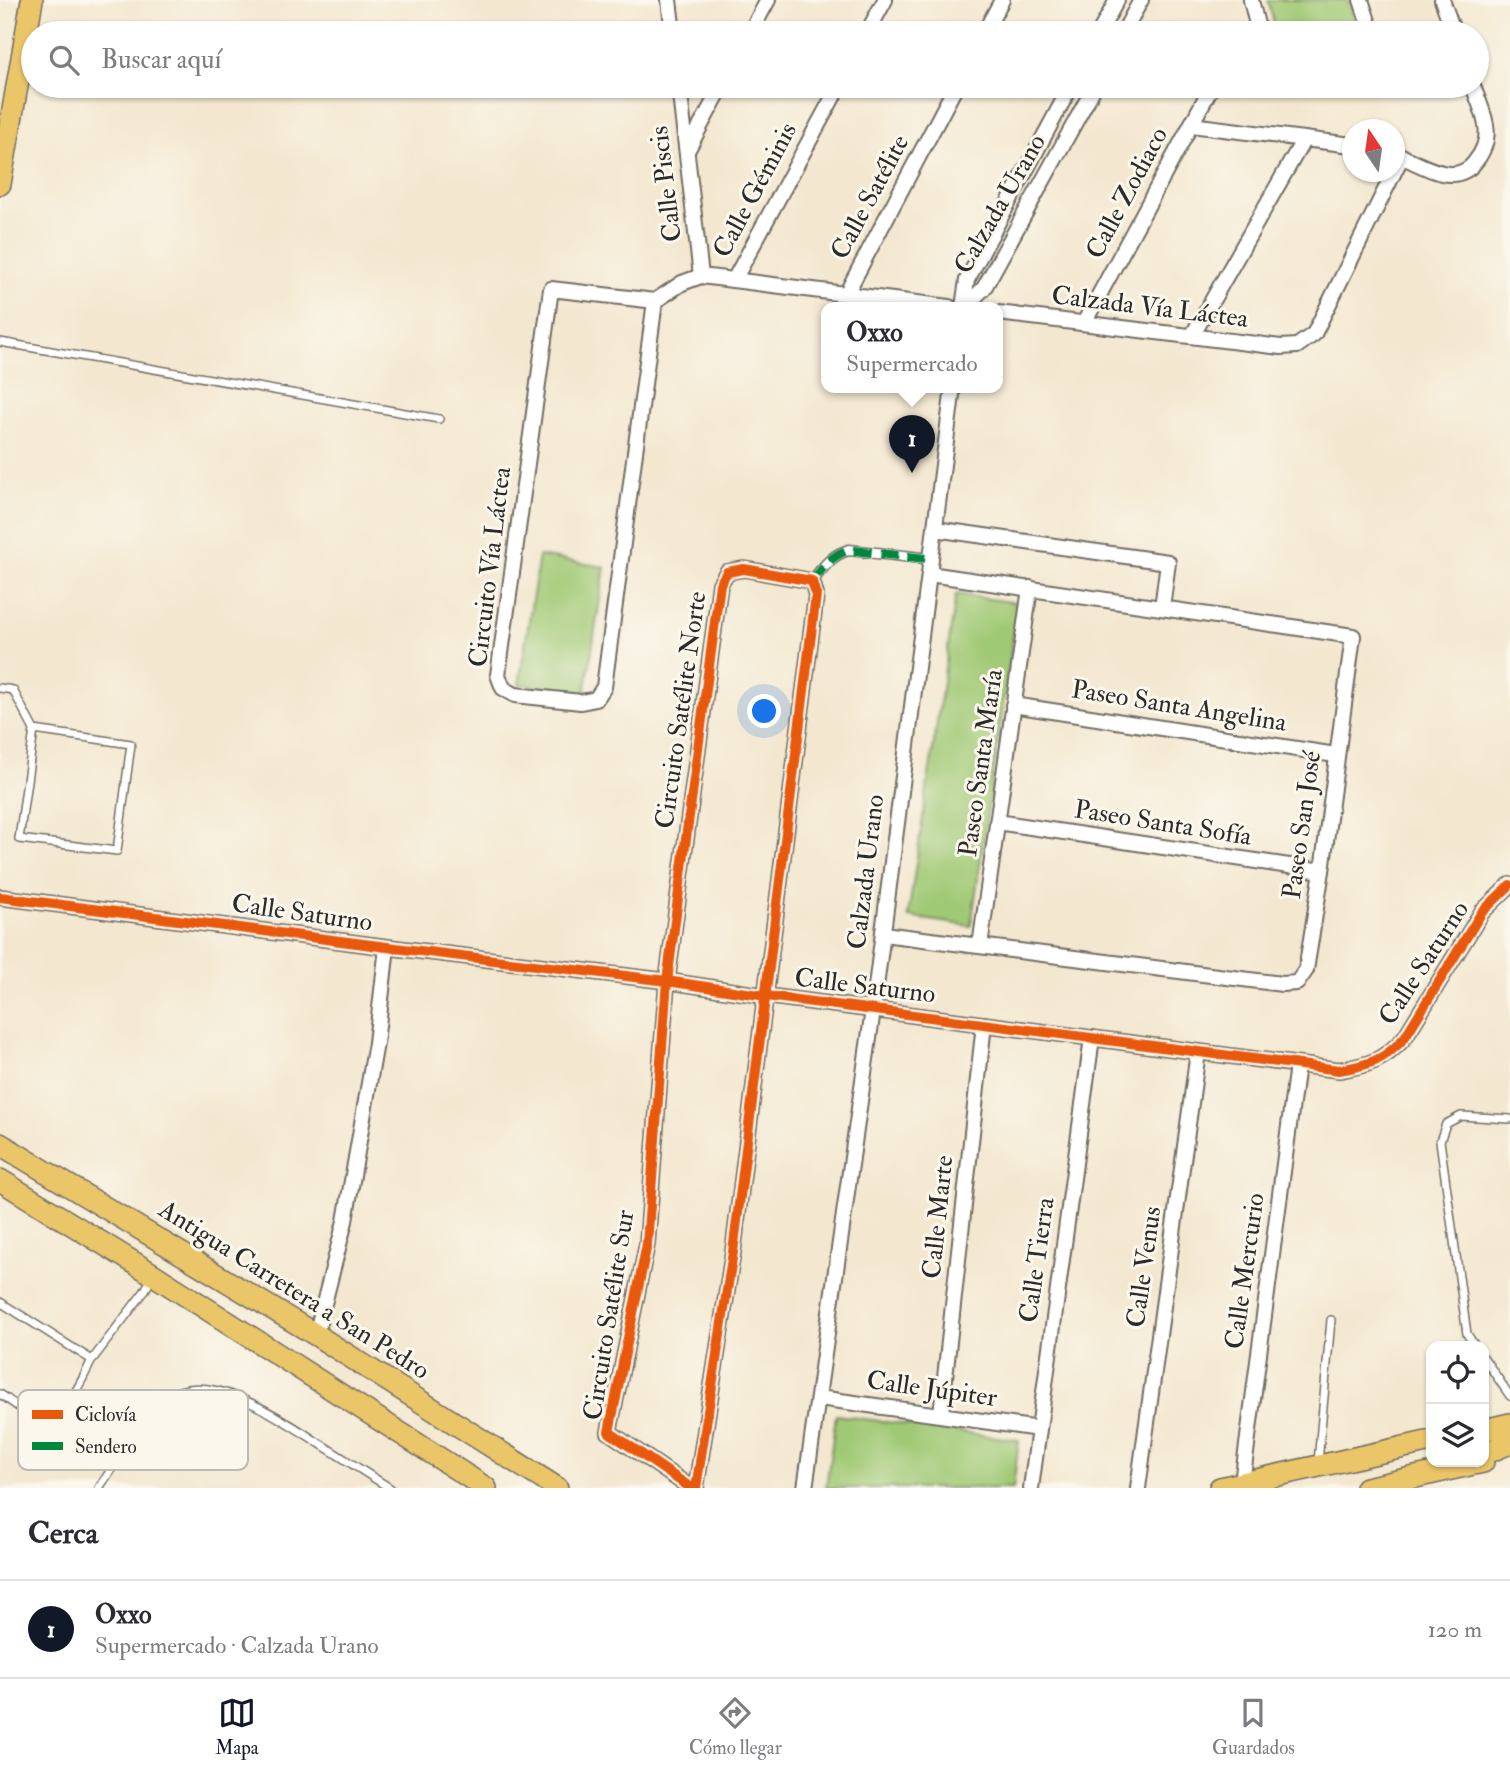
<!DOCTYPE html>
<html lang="es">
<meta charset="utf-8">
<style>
:root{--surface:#fff;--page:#f2f2f3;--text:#2b2b33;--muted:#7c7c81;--line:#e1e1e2;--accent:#111827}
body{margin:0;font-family:"IM FELL Double Pica",serif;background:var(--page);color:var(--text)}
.controls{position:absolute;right:21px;bottom:21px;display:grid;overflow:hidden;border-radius:14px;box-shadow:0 2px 5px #0004}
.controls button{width:63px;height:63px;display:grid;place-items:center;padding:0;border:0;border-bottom:2px solid var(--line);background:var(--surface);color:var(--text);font:35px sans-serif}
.compass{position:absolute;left:1342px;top:119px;width:63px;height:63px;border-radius:50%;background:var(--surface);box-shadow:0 2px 5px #0004;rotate:347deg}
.you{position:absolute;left:765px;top:712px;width:24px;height:24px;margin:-18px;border:5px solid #fff;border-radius:50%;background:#1a73e8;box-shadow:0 0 0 10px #1a73e833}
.badge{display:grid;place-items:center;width:46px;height:46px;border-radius:50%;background:var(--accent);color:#fff;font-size:23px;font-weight:700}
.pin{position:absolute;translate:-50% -58px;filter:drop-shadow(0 2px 4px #0008)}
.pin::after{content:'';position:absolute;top:37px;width:24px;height:21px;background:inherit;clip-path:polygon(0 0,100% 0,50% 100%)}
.popup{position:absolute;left:821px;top:302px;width:182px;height:91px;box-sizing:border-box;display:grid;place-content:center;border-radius:14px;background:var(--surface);filter:drop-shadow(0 2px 5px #0005);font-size:23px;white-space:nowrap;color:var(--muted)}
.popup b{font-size:26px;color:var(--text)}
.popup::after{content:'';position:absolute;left:50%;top:100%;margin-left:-14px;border:14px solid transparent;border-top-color:var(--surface)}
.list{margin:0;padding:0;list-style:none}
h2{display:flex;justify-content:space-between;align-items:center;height:91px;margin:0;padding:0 28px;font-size:30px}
h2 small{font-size:23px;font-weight:400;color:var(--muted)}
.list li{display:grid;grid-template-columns:46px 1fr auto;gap:21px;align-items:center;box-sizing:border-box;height:98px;padding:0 28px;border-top:2px solid var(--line)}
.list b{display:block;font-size:26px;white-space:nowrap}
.list p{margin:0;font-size:23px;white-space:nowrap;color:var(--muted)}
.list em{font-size:23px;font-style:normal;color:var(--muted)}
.icon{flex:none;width:38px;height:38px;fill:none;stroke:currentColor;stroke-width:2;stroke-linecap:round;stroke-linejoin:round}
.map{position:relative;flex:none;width:1510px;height:1488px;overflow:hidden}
.search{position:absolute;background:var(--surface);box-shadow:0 2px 5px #0004;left:21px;right:21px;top:21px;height:77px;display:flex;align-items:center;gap:18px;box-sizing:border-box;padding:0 24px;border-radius:38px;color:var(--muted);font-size:26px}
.sheet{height:189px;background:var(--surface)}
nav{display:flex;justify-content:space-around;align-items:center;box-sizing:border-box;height:98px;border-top:2px solid var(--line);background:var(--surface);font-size:19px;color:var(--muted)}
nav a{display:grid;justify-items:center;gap:4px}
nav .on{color:var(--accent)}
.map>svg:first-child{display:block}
.green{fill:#a0c975;stroke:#667a50;stroke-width:2}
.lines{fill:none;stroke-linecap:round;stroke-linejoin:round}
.service-casing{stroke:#716d64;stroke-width:10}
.pedestrian-casing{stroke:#716d64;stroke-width:13}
.minor-casing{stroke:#716d64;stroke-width:18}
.primary-casing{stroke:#716d64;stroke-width:24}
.service{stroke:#fff;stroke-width:7}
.pedestrian{stroke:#fff;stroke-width:10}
.minor{stroke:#fff;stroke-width:14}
.primary{stroke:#ebc669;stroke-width:21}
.quiet{stroke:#00873e;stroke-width:9;stroke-dasharray:18 9;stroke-linecap:butt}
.cycleway-casing{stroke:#fbf7ec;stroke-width:15}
.cycleway{stroke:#e8590c;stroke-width:10}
.labels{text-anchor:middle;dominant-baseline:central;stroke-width:6;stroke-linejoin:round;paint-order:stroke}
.street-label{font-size:26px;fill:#2b2b2b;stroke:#fbf7ec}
.key{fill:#fbf7ec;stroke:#bdbab2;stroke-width:2}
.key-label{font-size:19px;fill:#2b2b2b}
</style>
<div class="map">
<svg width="1510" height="1488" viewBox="0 0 1510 1488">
<rect width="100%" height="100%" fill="#fbf7ec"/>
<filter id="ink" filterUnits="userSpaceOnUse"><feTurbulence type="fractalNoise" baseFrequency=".0143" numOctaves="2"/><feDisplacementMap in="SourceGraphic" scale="14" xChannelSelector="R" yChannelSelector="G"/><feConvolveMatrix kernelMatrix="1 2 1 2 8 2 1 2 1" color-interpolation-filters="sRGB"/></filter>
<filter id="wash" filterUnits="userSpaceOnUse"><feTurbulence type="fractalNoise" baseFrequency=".00686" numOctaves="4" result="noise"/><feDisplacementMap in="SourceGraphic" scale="28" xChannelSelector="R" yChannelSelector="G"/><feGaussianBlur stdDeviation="1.57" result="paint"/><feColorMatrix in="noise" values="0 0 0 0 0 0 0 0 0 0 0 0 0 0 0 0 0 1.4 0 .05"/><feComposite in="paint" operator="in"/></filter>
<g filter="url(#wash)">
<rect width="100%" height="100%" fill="#f3e7cf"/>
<g class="green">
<polygon points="1268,0 1348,0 1359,33 1276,33"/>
<polygon points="539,556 605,567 585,694 519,684"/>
<polygon points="956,594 1018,603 971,926 908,917"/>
<polygon points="836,1415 1019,1440 1013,1488 826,1488"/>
</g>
</g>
<g filter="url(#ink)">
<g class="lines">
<defs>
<g id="service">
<polyline points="0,342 439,419"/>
<polyline points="0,688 13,690 34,730 19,839 117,851 131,744 34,730"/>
<polyline points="0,1302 92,1360 144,1292 153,1276"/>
<polyline points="1475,1346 1467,1334 1440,1141 1446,1124 1461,1116 1510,1119"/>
<polyline points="1484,1358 1510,1396"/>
<path d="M0,1394c11,7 25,20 38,22 28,6 44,-37 54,-56"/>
<polyline points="1318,1462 1331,1320"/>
<path d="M99,1488c17,-25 44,-71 67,-90 42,-32 120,24 156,47 23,14 45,29 68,43"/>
</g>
<path id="pedestrian" d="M812,581c11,-13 20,-27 37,-31l82,9"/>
<g id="minor">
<polyline points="669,0 673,33"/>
<polyline points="1251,0 1259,33"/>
<polyline points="1361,0 1372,33"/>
<polyline points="1442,0 1454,33"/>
<polyline points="750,33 768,0"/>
<polyline points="867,33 885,0"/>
<polyline points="984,33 1002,0"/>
<polyline points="1099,33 1117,0"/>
<polyline points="1123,33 1141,0"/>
<polyline points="679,86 701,276"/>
<polyline points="1191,125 1352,145"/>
<polyline points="687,151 722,86"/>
<path d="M1396,154c15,6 40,21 56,20 9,0 18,-5 23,-12 22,-27 8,-48 -2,-76"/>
<polyline points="734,280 839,86"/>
<polygon points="551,289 655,301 604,687 596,699 581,702 515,695 503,688 498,675"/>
<polyline points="846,294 956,86"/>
<polyline points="655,301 682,283 701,276 949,307"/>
<polyline points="963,307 967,280 1071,86"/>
<polyline points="965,307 984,288 1095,86"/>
<polyline points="998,313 1281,347 1297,346 1314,334 1402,156"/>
<polyline points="1084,323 1212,86"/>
<polyline points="1192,336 1304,139"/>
<polyline points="935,529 1168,562 1162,608"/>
<polyline points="1013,705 1336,755"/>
<polyline points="997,822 1322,871"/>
<path d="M0,897l387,50 280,34 99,15 573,74c30,-5 45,-9 66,-33l77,-125 28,-27"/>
<polyline points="883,934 1282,984 1297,983 1306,970 1322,871 1353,636 929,574"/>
<polyline points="980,946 1030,588"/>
<polyline points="316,1335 345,1221 376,1043 387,947"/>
<polyline points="819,1398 1039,1429"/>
<polyline points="941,1414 984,1024"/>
<polyline points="1242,1483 1297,1065"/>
<polyline points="691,1488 609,1432 647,1244 667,981 720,584 727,572 744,569 812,581 816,595 733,1252 696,1488"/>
<polyline points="805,1488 873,1010 953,387"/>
<polyline points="1031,1488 1092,1038"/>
<polyline points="1138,1488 1198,1052"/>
</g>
<g id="primary">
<polyline points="0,184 32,0"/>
<polyline points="0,1144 316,1335 557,1488"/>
<polyline points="0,1180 154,1275 486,1488"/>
<polyline points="1484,1430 1510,1424"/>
<polyline points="1484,1454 1510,1443"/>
<polyline points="1220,1488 1431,1441"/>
<polyline points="1366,1488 1483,1462"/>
</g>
</defs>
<use href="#service" class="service-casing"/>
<use href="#pedestrian" class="pedestrian-casing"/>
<use href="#minor" class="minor-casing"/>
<use href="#primary" class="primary-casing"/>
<use href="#service" class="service"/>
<use href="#pedestrian" class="pedestrian"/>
<use href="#minor" class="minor"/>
<use href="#primary" class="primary"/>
<path class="quiet" d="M812,581c11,-13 20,-27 37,-31l82,9"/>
<defs>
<g id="cycleway">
<path d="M0,897l387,50 280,34 99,15 573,74c30,-5 45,-9 66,-33l77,-125 28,-27"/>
<polyline points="691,1488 609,1432 647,1244 667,981 720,584 727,572 744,569 812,581 816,595 733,1252 696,1488"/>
</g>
</defs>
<use href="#cycleway" class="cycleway-casing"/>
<use href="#cycleway" class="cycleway"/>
</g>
</g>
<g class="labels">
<g class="street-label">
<text transform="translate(666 184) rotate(-97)">Calle Piscis</text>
<text transform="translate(755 190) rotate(-62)">Calle Géminis</text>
<text transform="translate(1127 193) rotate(-62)">Calle Zodiaco</text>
<text transform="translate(870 197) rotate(-62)">Calle Satélite</text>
<text transform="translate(1000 204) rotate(-60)">Calzada Urano</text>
<text transform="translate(1150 307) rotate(7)">Calzada Vía Láctea</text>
<text transform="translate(490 567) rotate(-83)">Circuito Vía Láctea</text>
<text transform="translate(1179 706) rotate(9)">Paseo Santa Angelina</text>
<text transform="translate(681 710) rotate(-82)">Circuito Satélite Norte</text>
<text transform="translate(981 763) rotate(-82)">Paseo Santa María</text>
<text transform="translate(1163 823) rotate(9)">Paseo Santa Sofía</text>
<text transform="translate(1302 825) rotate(-82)">Paseo San José</text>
<text transform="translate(866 872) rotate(-83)">Calzada Urano</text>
<text transform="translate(302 913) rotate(8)">Calle Saturno</text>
<text transform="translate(1424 963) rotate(-57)">Calle Saturno</text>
<text transform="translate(865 986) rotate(7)">Calle Saturno</text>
<text transform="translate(938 1217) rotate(-84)">Calle Marte</text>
<text transform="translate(1037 1260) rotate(-82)">Calle Tierra</text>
<text transform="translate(1144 1267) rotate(-82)">Calle Venus</text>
<text transform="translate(1245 1271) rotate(-82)">Calle Mercurio</text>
<text transform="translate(294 1290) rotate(32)">Antigua Carretera a San Pedro</text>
<text transform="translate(609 1315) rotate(-81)">Circuito Satélite Sur</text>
<text transform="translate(932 1389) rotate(8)">Calle Júpiter</text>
</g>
</g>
<rect x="18" y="1390" width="230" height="80" rx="10" class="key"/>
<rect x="32" y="1410" width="31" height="9" fill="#e8590c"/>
<rect x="32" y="1442" width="31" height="8" fill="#00873e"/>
<g class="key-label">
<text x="75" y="1421">Ciclovía</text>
<text x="75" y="1453">Sendero</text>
</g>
</svg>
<div class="controls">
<button><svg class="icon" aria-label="locate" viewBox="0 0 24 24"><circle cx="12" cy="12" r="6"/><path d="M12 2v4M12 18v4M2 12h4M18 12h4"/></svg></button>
<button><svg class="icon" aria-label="layers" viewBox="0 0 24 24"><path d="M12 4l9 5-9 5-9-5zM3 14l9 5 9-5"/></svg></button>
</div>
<svg class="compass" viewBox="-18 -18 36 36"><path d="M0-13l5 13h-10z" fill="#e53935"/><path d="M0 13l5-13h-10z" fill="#7c7c81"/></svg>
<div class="you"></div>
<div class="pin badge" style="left:912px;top:473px">1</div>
<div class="popup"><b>Oxxo</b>Supermercado</div>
<div class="search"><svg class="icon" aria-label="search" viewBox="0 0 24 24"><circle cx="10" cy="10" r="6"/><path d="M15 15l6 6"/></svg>Buscar aquí</div>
</div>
<section class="sheet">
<h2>Cerca<small></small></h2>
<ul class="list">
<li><span class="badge">1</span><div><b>Oxxo</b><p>Supermercado · Calzada Urano</p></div><em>120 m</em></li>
</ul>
</section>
<nav>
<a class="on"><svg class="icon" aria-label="map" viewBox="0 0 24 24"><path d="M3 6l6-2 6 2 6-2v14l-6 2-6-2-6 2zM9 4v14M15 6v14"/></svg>Mapa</a>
<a><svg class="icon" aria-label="directions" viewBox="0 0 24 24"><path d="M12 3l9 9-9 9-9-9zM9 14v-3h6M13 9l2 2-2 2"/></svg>Cómo llegar</a>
<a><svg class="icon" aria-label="saved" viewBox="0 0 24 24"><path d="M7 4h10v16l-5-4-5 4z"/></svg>Guardados</a>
</nav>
